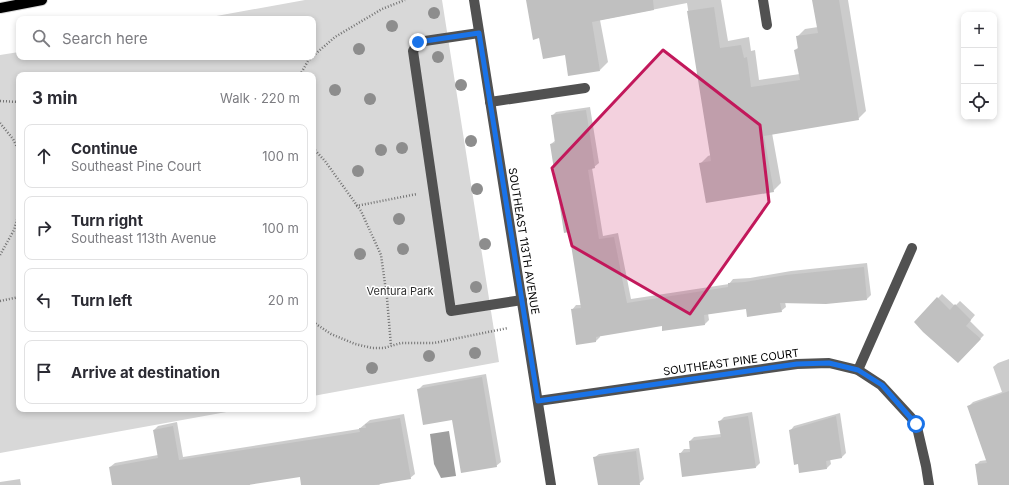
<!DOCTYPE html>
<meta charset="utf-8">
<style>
:root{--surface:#fff;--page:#f2f2f3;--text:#2b2b33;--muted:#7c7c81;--line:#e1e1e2}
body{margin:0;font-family:Inter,sans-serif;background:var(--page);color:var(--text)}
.controls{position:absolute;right:12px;top:12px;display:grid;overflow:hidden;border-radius:8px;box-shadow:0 2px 6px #0003}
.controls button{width:36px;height:36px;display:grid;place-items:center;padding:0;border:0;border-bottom:1px solid var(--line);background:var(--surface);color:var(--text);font:20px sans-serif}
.stop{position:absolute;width:12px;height:12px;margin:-9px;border:3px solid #1a73e8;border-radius:50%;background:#fff}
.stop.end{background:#1a73e8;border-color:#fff;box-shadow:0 1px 4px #0008}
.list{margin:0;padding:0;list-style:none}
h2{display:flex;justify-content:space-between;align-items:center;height:52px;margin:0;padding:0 16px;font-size:17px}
h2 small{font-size:13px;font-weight:400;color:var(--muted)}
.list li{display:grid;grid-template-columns:26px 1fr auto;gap:12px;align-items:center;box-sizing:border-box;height:64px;margin:0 8px 8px;padding:0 8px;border:1px solid var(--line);border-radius:8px}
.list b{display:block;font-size:15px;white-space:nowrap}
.list p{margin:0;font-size:13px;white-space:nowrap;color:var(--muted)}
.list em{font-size:13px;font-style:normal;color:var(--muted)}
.icon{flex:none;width:22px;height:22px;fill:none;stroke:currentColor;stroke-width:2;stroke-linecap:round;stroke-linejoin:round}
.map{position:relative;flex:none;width:1009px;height:485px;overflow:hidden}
.search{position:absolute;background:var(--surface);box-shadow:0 2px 6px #0003;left:16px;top:16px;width:300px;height:44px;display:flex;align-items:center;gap:10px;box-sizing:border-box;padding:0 14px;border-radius:8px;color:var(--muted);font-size:15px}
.panel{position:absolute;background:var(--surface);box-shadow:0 2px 6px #0003;left:16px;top:72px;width:300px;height:340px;border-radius:8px}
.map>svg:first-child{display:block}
.park{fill:#d8d8d8}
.water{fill:#9f9f9f}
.shadow{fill:#0003}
.building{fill:#c0c0c0}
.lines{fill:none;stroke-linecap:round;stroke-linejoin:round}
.major-casing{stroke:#dbdbdb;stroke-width:12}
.path{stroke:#737373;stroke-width:2.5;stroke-dasharray:1 2;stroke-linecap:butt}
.minor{stroke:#515151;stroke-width:10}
.major{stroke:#000;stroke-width:10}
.tree{fill:#8d8d8d}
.route{stroke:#1a73e8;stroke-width:5}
.marked{fill:#c2185b;fill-opacity:0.2;stroke:#c2185b;stroke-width:3;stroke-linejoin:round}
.labels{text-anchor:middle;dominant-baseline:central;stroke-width:3;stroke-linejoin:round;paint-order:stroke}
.street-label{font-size:11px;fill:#000;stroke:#fff}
.park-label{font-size:11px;fill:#2f2f2f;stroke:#fff}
</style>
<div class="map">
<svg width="1009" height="485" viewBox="0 0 1009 485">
<rect width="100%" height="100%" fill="#fff"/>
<polygon class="park" points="305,0 442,0 499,362 313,396 313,75 19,75 19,409 243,409 0,453 0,55 19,52 19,57 313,57 313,19 200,19"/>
<polygon class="water" points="449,431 456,476 441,478 434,464 430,434"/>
<g class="shadow">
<polygon points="527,0 721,0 728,41 749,37 751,51 755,50 759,80 800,74 795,50 799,47 797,37 805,29 818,27 813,0 848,0 866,111 858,119 772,133 781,183 773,191 700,164 708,156 711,155 687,3 600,20 608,62 600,70 566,54 540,37"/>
<polygon points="590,107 599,163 594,167 592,168 603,236 618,233 631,299 729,284 733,279 750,278 791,271 867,263 871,295 867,299 785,302 786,307 781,311 747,308 708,313 709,320 705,324 663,325 600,335 600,337 596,341 572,310 576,305 582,305 570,231 551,144 556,140 552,116 556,112"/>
<polygon points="942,294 955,306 960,301 975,315 970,321 984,335 958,362 915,322"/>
<polygon points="1009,359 1009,485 979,485 976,465 980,461 987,460 969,406 973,402 1002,392 993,367 998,363"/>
<polygon points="486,374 501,462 496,466 453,419 419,389 423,385"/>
<polygon points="752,412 760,463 756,467 680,454 684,449 691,449 690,441 694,437 721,434 719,422 724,417"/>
<polygon points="840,413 846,453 842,457 830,459 831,464 827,468 798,463 790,431 794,426"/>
<polygon points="404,414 415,474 410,478 382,483 379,485 302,485 300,476 250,484 250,485 113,485 110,467 115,463 158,455 154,430 158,426 177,422 183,457 359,429 370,420"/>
<polygon points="639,448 644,479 640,483 629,485 599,485 594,458 599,454"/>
<polygon points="20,479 21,485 0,485 0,482"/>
</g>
<g class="building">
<polygon points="526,0 653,0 654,10 592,22 600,71 568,76 565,55 543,59 539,38 533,40"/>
<polygon points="812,0 839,0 859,120 764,136 774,192 706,203 699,163 711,161 687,11 714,7 720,48 741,45 744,58 747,57 751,87 800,80 794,50 798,49 796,36 818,33"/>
<polygon points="586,110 595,168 588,170 599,239 614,237 627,303 728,287 728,283 745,282 786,275 864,267 867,300 826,304 780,303 782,312 747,317 746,309 704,315 705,325 662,331 662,326 596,337 596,342 576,345 571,309 581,308 569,232 564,233 550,144 555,143 551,115"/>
<polygon points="937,297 950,310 955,304 971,320 966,326 981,339 958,363 923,332 914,322"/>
<polygon points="482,377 497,467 461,473 452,420 423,425 417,389"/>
<polygon points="1009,391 1009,485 978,485 975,464 987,463 967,406"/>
<polygon points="748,416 756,468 682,477 679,453 690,452 689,441 721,437 718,421"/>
<polygon points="836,416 842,458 826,461 827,469 799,473 798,464 794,465 789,430"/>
<polygon points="400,418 411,479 374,485 301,485 300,477 248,485 112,485 109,467 158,458 153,430 173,426 179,460 360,432 359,428 366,428 365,424"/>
<polygon points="636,451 640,485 598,485 593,457"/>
</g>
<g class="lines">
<defs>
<polyline id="major" points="0,8 42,0"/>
</defs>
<use href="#major" class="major-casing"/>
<g class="path">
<polyline points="313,56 335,37 382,9 405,0"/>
<polyline points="300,75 308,61 312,57"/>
<polyline points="0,101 19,102"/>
<polyline points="0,123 13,139 19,151"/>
<polyline points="313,148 325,161 361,211 381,255 387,298 391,346"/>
<polyline points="356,206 417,194"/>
<polyline points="0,255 14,230 19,213"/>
<polyline points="0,301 19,297"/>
<polyline points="313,322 331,334 355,344 372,348 384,348 401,343 434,343 508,328"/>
</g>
<g class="minor">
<polyline points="474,0 551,485"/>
<polyline points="763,0 767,25"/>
<polyline points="479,33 418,42 413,51 451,311 522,300"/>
<polyline points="490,102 585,88"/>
<polyline points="858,370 912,248"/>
<polyline points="538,401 797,364 829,363 858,370 881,385 916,423 926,466 929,485"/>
</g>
<use href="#major" class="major"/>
</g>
<g class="tree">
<circle cx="434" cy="13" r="6"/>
<circle cx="392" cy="26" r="6"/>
<circle cx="359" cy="49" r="6"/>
<circle cx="438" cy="57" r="6"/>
<circle cx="461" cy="85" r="6"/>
<circle cx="335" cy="90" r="6"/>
<circle cx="370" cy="99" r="6"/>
<circle cx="471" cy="141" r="6"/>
<circle cx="402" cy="148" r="6"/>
<circle cx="381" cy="150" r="6"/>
<circle cx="358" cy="171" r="6"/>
<circle cx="477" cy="189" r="6"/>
<circle cx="399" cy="219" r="6"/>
<circle cx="485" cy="244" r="6"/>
<circle cx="403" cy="249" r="6"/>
<circle cx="360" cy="254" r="6"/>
<circle cx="476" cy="287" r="6"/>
<circle cx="475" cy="353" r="6"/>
<circle cx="429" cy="356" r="6"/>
<circle cx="372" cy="368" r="6"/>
</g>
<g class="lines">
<polyline class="route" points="418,42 479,33 538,401 797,364 829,363 858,370 882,385 916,424"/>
</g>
<path class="marked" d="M663,50l97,75 9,77 -79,112 -118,-68 -20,-78z"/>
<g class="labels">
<g class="street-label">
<text transform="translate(524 241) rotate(81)">SOUTHEAST 113TH AVENUE</text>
<text transform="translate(731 362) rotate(-8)">SOUTHEAST PINE COURT</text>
</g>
<g class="park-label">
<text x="400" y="291">Ventura Park</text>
</g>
</g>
</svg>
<div class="controls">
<button>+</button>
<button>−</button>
<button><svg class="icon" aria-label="locate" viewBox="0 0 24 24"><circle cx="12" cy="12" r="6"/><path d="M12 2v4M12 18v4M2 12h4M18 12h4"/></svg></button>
</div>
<div class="stop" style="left:916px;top:424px"></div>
<div class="stop end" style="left:418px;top:42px"></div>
<div class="search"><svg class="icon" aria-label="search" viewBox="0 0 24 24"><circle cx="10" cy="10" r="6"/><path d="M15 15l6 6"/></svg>Search here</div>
<section class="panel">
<h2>3 min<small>Walk · 220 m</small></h2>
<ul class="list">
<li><svg class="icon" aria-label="ahead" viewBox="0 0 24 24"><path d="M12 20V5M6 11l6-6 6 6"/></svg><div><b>Continue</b><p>Southeast Pine Court</p></div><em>100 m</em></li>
<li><svg class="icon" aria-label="right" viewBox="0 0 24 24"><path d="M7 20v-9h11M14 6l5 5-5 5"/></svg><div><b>Turn right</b><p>Southeast 113th Avenue</p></div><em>100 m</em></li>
<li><svg class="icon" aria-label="left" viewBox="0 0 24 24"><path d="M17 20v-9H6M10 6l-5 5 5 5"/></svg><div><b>Turn left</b></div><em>20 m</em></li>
<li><svg class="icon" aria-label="arrive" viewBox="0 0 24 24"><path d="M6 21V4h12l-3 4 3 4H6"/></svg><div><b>Arrive at destination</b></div></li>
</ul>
</section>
</div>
